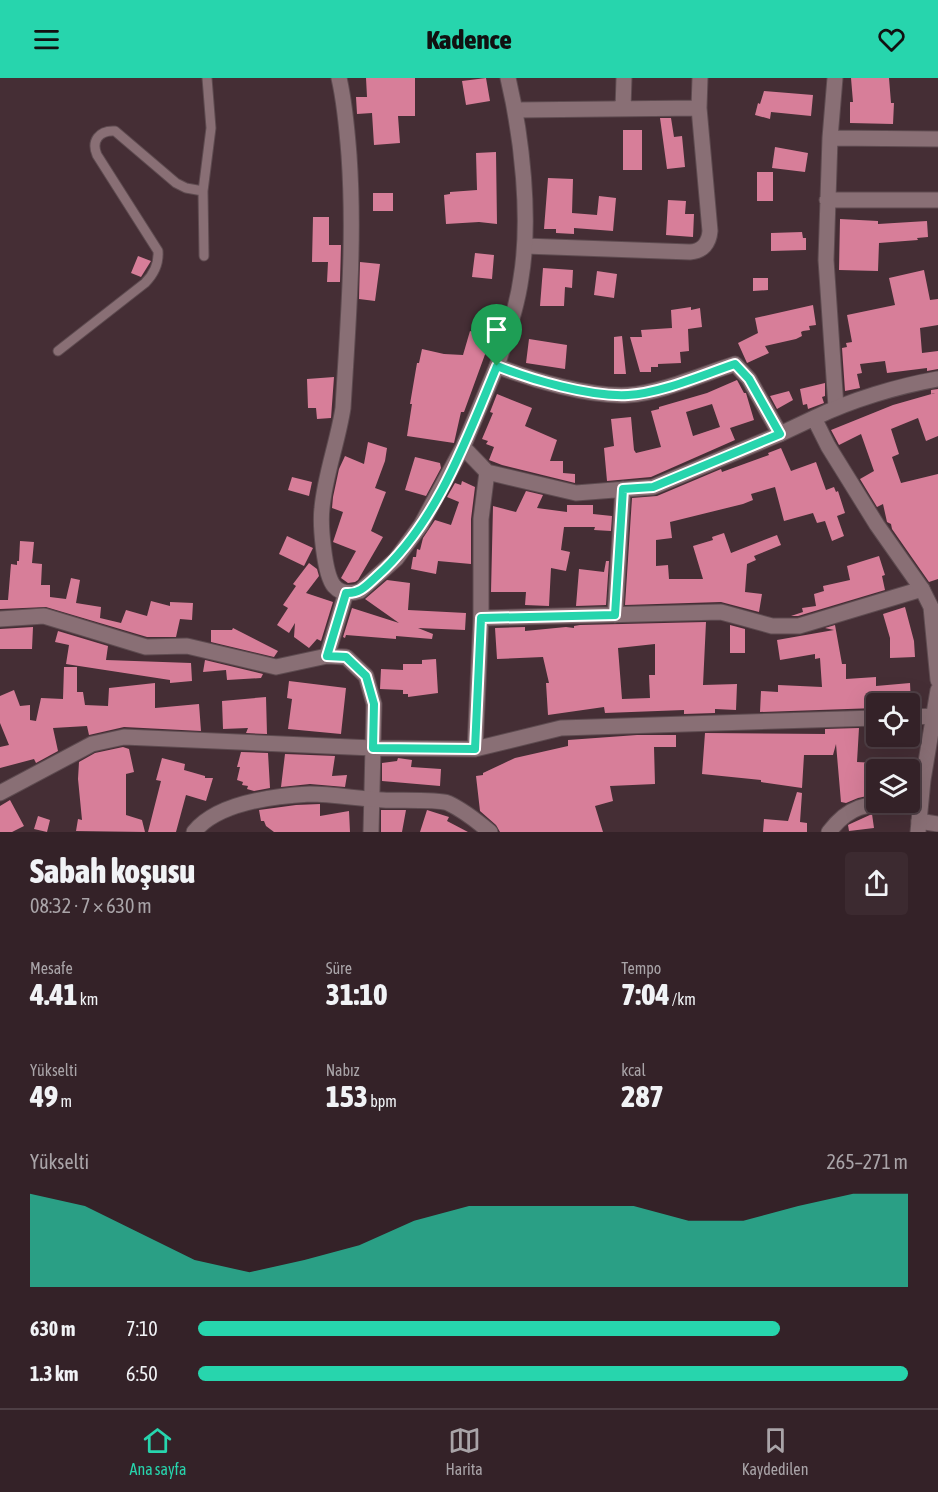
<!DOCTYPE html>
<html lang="tr">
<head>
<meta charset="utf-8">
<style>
  :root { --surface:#342228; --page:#3c2a30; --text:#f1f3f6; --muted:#a9a4a8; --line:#4e3f45; --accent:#27d5ad }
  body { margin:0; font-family:"Asap Condensed",sans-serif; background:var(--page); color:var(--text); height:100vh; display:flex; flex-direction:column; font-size:22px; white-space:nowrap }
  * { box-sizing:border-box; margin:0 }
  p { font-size:20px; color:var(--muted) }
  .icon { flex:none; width:33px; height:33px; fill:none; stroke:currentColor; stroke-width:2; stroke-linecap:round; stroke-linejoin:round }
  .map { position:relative; height:754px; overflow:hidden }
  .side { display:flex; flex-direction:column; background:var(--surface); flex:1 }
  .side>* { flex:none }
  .fabs { position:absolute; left:866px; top:615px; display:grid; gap:12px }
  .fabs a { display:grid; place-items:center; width:54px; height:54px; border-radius:6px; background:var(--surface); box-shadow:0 6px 24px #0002,0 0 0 2px var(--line); font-size:30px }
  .pin { position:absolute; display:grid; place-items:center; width:51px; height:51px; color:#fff; margin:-62px -26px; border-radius:50% 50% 50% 0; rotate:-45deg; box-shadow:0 0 6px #0007 }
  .pin .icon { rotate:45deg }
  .round { display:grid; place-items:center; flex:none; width:63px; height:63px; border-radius:6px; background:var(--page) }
  .headline { display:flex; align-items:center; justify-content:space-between; height:102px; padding:0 30px }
  h1 { font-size:33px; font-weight:800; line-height:45px }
  .figures { display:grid; grid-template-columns:repeat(3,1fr); gap:9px; height:102px; padding:6px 30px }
  .figures div { display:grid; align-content:center }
  .figures b { font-size:30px; font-weight:800 }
  .figures small { font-size:16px; font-weight:400 }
  .figures p { font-size:16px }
  .chart { height:168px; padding:12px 30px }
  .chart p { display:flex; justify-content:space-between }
  .chart svg { width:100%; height:108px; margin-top:6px; fill:var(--accent); opacity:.7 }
  ul { padding:0 30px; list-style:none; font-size:20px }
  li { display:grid; grid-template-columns:96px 72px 1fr; align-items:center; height:45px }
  li i { height:15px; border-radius:8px; background:var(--accent) }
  header { display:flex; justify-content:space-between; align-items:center; height:78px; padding:0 30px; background:var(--accent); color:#111; font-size:27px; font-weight:800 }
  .menu { display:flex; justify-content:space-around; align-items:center; height:84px; border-top:2px solid var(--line); background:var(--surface); font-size:16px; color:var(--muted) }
  .menu a { display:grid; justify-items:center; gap:3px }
  .menu .active { color:var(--accent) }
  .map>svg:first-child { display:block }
</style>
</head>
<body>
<header><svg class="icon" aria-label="menu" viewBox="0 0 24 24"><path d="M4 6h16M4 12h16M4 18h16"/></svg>Kadence<svg class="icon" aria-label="heart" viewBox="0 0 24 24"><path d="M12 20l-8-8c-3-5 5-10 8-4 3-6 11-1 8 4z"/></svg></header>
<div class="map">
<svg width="938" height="754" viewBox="0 0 938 754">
  <rect width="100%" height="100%" fill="#452e35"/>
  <!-- building -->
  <path fill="#d77e99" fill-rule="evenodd" d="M366,0H415V38H398L400,65L374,67L372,35L357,36L356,19H367Z
    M486,0L490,23L466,27L462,3Z
    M851,0H889L891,25H894L893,46L850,45V24H853Z
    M764,13L813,17L811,38L771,34L770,41L755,37L758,25L760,26Z
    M660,40H671L674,59L682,58L685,89L667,91Z
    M623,52H642V92H623Z
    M775,69L808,75L805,94L772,90Z
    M496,74L497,146L479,144L446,146L444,117L450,116V114L477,112L476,75Z
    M757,94H773V123H757Z
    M548,100L573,101L572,135L597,137L599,118L616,120L613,153L574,150V156L556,155V151H544Z
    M373,115H393V133H373Z
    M668,122L686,123L685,136H694L693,159L666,157Z
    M313,139H329V167H341L340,204H327L328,184H312Z
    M840,141L878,143V146L927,143L928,159L917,160L918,162L879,165L878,193L839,192Z
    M802,154L803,160H806V172L771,173V155Z
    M475,175L494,177L492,201L472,199Z
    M138,178L151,183L141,199L131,195Z
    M360,184L380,186L375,223L359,221Z
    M543,190L573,192L572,210L565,209L564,228H540Z
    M924,192L930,222L938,221V247L920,250L922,275L938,273V291L927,293V290L887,295L885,283L860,286L862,295L857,296L860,310L845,313L842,270L847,269L846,265L852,264L847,237L895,227L889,200Z
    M597,193L617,196L614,220L594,217Z
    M753,200H768V212L753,213Z
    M813,227L816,247L809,248L810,252L803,253L801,254L802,258L796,261L765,268L769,275L747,285L738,265L758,255L755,240Z
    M691,229V232L700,230L702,249L688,251L689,273L680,274L681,285L658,286V289H651V294H640L630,259H642L641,252L672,250L671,232Z
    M470,253L491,260L464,334H461L454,365L407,358L412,326H410L417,285H419L422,271L444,276L463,277Z
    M622,258L626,296H614V259Z
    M529,261L567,267L565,291L526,285Z
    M334,299L331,340L317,341L316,330H308L307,301Z
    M737,302L744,315H746L754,342L730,350L735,362L651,399L607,403L604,370L614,368L611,341L631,339L634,372L636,375L661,369L651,333L659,331V329L707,315ZM712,326L720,349L693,358L686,334Z
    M825,305V318L822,319L824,325L808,331L807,326L803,327L800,311Z
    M938,311V358L926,363L918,340L891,351L899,376L892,379L901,405L938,396V501L929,504L892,451L891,446L887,444L883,426L877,429L860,401L874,393L861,356L839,367L831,352L893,327L935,315L931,316V312Z
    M789,313L793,322L777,331L770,318Z
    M497,316L532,330L525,348L557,362L550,383H563V395L575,396V405L502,387L489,382L494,369L486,366L488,363L482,361L493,335L490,334Z
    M368,364L387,370L385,383L375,410L386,414L371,453L383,459L358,502L355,504L348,505L341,500L356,473L333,464L343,434L332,430L333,419L339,391L345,378L364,386Z
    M781,370L791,393L816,384L826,412L834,409L836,414L838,413L845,435L837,438L844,458L832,463L825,443L817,445L813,435L784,443L775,409L751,416L753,422L743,426L670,444L672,460L656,462V488L668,487L669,501H703L693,468L713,462L712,459L724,455L731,475L777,457L781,467L754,478L756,482L747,486L745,514L762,516L759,534L721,524L625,527L632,420L657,418L721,391L722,394L769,377L768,375Z
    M415,379L440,385L441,390L426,418L405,412Z
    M292,399L312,404L309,418L288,412Z
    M462,403L475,409L471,441V486L438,483L436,496L411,491L413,479H416L417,471L420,472L423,460L435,442L451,447L459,424L447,419L455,405L461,407Z
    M526,413L543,417L537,430L567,434V427H593V436L612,438L611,453L594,452L595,449H564L561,472L570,474L566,493L551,490L549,528L525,527L526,514H491L493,428L516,434Z
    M287,458L313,470L304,488L279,476Z
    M20,463L34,464L32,485L42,486L41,507H50V519L66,521L71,500L80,502L76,525L101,529L100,540L121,545L126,532L147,538L151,523L170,528V524L193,525L192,542L180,541L176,559H147L46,529L0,531V522H8L11,486L17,487V483H19Z
    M879,478L885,497L882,498L885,512L798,538H791L803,534L802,530L816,528L814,516L824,513L823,508L850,502L847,488Z
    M606,483H609L606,527L576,528L579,491L604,494Z
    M309,485L317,491L319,498L306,515L333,524L321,563L317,561L309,570L294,559L295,545L289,555L277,547L288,530L283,527L296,508L293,506Z
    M387,502L410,505L408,532L466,535L465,552L418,550L433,556L432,561L396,558V561L346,557L345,560L343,559L352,530L399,545L365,521Z
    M905,529L914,563L915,579L890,580V560L883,536Z
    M706,544L703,607L737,606L736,632L715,631V635L684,636V632L605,635L604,629L548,637L546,605H549L543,579L497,581L495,550L525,549V553L566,549L574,550V548L580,547ZM655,566V597H649L650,620L622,621L618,570Z
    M730,547L745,551V575H730Z
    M835,547L842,586H846V601L876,599V608L910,605L911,626H876V630L760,634L761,613L778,614V607L822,609L820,580L815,581V576L780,582L777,562L834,552L825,550Z
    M33,549L32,571H0V551Z
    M233,550L278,573L274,579L211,564V552H232Z
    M58,553L108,568L106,582L191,585L192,603L170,605V602L66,586L69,567L55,564Z
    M436,581L438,615L408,619V616H403V612L380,611L381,591L403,592V586H422V582Z
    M205,582L263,596L261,600L227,602L226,592L203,594Z
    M64,589H77V614H83L85,627L108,628L109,610L155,605V630L199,626L201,653L124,649L89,657L87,648L53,650L58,673L36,685L34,681L0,690V669L9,667L0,645V618L14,612L20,628L30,627V642L36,643L41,620L63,621Z
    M289,603L346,610L341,656L288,651L292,621L287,620Z
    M266,619L267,656L246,655L248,650L223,651L222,623Z
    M859,650L857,684L876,685V716L858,720L846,725L841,724L836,666L833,677H804L802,710L761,704V702L702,696L705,655L825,656V651Z
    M637,657H676V669H654L655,706L610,708L613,723L595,728L603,754H500L496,747L480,733L476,698L483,697V695L515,680L568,668V662Z
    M123,669L129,671L134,694L126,696V737L142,742L145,754L76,753L78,741L82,742L78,701L79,684L95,675Z
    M241,674L268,675L270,710L254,713L247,711L248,708L242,707L243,704L237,702L240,689H237Z
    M285,676L335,678L332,698L347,697L345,709L310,706L281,709Z
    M162,680L185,686L184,692L205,698V700H213L206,723L186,717L176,754H148L161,703L156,702Z
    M398,680L412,682L411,689L441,691L440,708L382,703V685L397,683Z
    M797,714L802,715L800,744L807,745V754H763L764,741L788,743Z
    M10,722L24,748L12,754H0V728Z
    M320,726V738L349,733L350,754H274L266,748L264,743H261L259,732L296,727Z
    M381,732H406L402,754H381Z
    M427,732L449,739L447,743L468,754H420Z
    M872,736L874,750L849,753L848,747L850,746Z
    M38,738L50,742L47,754L34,751Z"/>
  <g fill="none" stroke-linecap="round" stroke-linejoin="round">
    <defs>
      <path id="service" d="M204,178L203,113L211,50L207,0
        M58,273L145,205C154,196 159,186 158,173L97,77C91,63 99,52 115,53L176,105L186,110L203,113"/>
      <path id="minor" d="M339,0C345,26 347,51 349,77C355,162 348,245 343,330C338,363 325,397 322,430C320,446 324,496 334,508C341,516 351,516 360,513L396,481L421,447L463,369L497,288
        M835,0L830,60L826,182L836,329
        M623,31L624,0
        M516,32L699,30
        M830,60L938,61
        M827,122H938
        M525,168L690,174C703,173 709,165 710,153L699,30L700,0
        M463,369L487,394L481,441V540L475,671
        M487,394L576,415L653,409L780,356
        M615,537L623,411
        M481,540L721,534L772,548H799L922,511
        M0,541L44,538L146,569L187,568L276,589L327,578L346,579L366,598L374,626L371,754
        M327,578L346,515
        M909,639L938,638
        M0,715L92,666L124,659L373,670L475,671L561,650L876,640
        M919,743L938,746
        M829,754C850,726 868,726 900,724"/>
      <path id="tertiary" d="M508,0C522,59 531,140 521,200C517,230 506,259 497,288C532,302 590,319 628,317C661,315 703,296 735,286L749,301L780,356L814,340L828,368L877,447L922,511L931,529L938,602
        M814,340C851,322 898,308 938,301
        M194,754C217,725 274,718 310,716C334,716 359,721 383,722C398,723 436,721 448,725C463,732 477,743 490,754
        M918,754L923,702L938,612"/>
    </defs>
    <!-- service casing -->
    <use href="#service" stroke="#5e4b50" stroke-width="11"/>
    <!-- minor casing -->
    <use href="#minor" stroke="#5e4b50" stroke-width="17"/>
    <!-- tertiary casing -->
    <use href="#tertiary" stroke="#5e4b50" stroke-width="17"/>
    <!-- service -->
    <use href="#service" stroke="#896f75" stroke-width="9"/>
    <!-- minor -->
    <use href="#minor" stroke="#896f75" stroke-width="15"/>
    <!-- tertiary -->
    <use href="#tertiary" stroke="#896f75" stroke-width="15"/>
  </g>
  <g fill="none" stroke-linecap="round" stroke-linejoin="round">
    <defs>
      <path id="route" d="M735,286L749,301L780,356L653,409L623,411L615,537L481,540L475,671L373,670L374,626L366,598L346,579L327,578L346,515C360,516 367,507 377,498C437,445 467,360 497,288C532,302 590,319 628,317C662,315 702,297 735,286Z"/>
    </defs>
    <!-- route casing -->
    <use href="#route" stroke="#fff" stroke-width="12"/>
    <!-- route -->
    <use href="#route" stroke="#27d5ad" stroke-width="8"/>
  </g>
</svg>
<div class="fabs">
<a><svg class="icon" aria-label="locate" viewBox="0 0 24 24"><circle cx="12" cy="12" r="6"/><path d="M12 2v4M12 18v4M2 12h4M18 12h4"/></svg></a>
<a><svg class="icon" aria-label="layers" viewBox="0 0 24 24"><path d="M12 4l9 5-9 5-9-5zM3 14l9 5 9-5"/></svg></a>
</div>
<div class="pin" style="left:497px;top:288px;background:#1e9e55"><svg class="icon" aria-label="arrive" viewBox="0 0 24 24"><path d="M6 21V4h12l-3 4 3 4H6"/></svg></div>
</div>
<section class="side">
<div class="headline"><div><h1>Sabah koşusu</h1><p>08:32 · 7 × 630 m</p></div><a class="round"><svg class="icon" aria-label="share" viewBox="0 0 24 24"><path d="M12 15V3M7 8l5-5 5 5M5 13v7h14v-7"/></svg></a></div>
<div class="figures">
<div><p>Mesafe</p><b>4.41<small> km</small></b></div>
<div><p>Süre</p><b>31:10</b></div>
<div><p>Tempo</p><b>7:04<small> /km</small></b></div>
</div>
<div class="figures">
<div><p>Yükselti</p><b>49<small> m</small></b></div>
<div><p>Nabız</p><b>153<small> bpm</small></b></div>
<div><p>kcal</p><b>287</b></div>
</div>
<div class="chart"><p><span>Yükselti</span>265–271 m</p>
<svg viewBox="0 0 160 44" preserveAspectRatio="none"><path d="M0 44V6L10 11L20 22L30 33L40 38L50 33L60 27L70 17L80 11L90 11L100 11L110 11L120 17L130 17L140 11L150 6L160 6V44z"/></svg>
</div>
<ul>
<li><b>630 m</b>7:10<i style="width:82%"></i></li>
<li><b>1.3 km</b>6:50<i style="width:100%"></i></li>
</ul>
</section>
<nav class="menu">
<a class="active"><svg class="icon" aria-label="home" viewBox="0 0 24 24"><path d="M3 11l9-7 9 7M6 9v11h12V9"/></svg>Ana sayfa</a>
<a><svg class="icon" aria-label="map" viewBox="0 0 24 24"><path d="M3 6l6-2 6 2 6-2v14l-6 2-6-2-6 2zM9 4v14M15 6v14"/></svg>Harita</a>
<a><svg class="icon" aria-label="saved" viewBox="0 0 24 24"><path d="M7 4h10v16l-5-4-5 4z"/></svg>Kaydedilen</a>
</nav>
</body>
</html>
